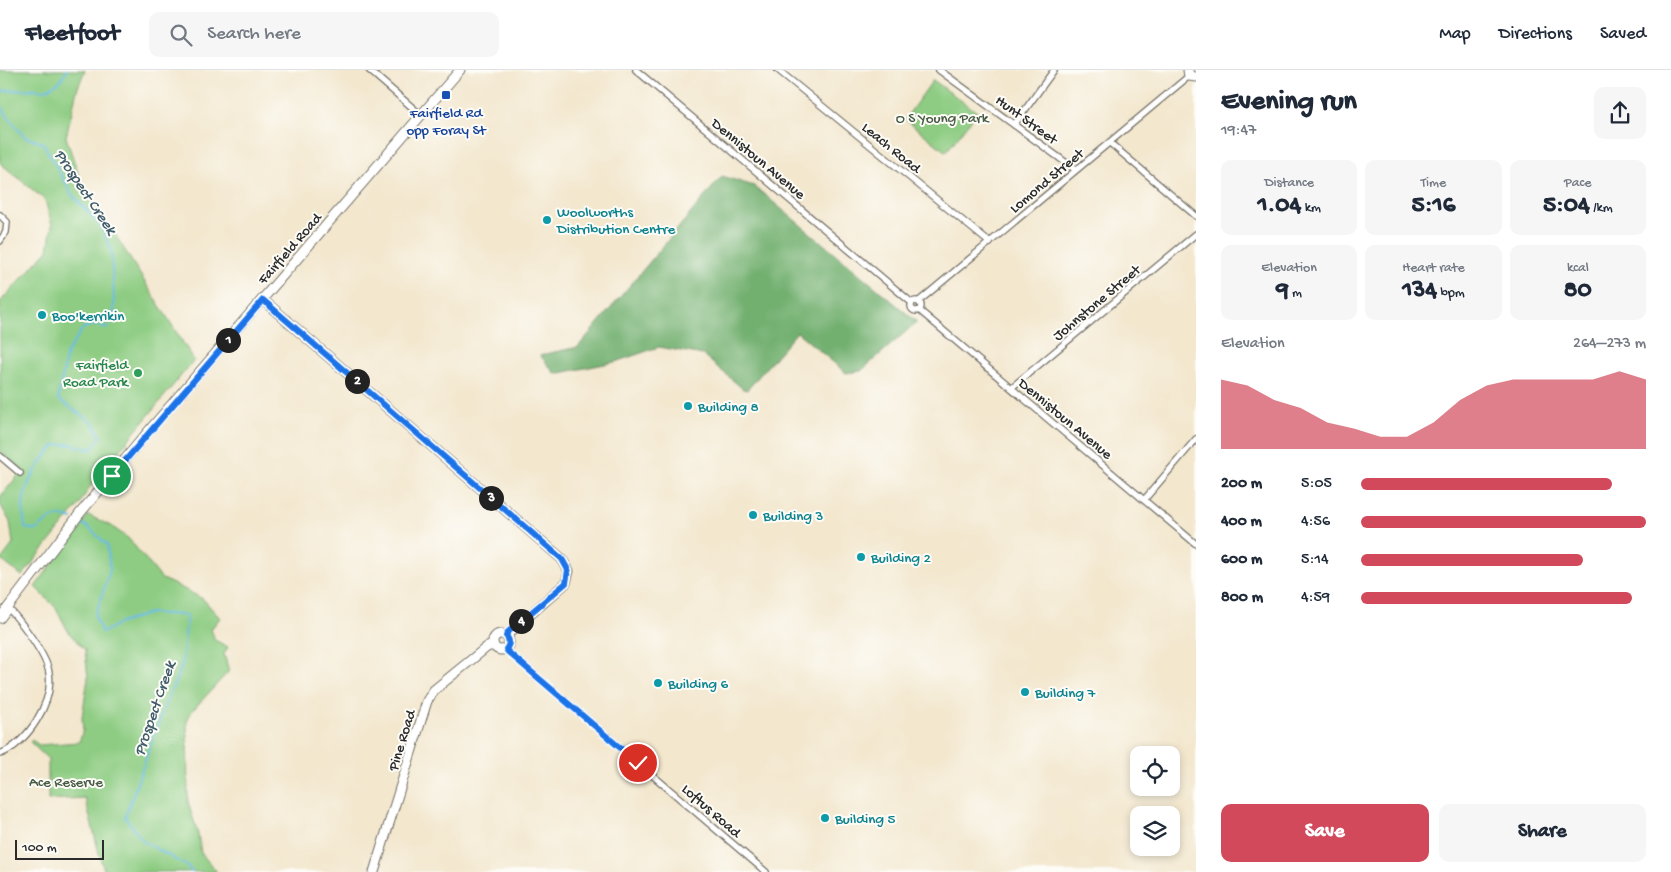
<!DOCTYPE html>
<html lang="en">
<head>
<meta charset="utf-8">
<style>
  :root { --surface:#fff; --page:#f6f6f7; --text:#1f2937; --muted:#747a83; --line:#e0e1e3; --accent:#d1495b }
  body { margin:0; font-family:"Gochi Hand",sans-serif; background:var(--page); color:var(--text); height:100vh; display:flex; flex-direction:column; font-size:19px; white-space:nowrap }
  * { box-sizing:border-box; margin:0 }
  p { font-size:16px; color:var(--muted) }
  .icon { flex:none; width:28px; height:28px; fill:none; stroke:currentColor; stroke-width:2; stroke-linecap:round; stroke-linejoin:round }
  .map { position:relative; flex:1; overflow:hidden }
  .side { display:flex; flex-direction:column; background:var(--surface); width:475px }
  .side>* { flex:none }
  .buttons { position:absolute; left:1130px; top:676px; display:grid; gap:10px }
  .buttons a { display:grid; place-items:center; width:50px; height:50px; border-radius:10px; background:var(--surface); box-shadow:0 2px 8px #0003; font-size:25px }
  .scale { position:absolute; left:15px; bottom:12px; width:89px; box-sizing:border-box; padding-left:5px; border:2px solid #2b2b2b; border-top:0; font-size:14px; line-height:18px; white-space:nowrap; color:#2b2b2b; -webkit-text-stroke:4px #fdfcf7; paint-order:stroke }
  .pin { position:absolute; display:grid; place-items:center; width:42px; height:42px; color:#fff; margin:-21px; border:2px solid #fff; border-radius:50%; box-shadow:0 1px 5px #0007 }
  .km { position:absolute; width:25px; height:25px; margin:-12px; border-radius:50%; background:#222; color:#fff; font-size:14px; line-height:25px; text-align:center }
  .round { display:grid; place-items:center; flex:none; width:52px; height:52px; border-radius:10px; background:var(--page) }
  .overview { display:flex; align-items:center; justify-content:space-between; height:85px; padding:0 25px }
  h1 { font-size:28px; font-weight:800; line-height:38px }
  .figures { display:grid; grid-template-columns:repeat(3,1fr); gap:8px; height:85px; padding:5px 25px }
  .figures div { display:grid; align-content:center; border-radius:10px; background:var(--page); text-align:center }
  .figures b { font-size:25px; font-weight:800 }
  .figures small { font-size:14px; font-weight:400 }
  .figures p { font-size:14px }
  .chart { height:140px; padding:10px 25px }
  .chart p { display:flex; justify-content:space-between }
  .chart svg { width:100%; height:90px; margin-top:5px; fill:var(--accent); opacity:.7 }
  .cta { display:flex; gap:10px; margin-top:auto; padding:10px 25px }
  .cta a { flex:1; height:58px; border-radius:10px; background:var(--accent); color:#fff; font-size:20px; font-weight:800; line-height:58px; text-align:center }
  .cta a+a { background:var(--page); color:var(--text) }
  ul { padding:0 25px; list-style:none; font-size:16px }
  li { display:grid; grid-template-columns:80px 60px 1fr; align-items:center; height:38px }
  li i { height:12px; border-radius:6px; background:var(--accent) }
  header { display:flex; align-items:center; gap:30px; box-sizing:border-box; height:70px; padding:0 25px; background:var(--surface); border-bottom:1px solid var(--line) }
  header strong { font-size:24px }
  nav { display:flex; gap:28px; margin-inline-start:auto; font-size:18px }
  .search { width:350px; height:45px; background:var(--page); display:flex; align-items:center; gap:12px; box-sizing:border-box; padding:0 18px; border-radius:10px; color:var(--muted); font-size:19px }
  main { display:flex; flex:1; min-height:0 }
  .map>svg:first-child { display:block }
</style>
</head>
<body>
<header>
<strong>Fleetfoot</strong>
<div class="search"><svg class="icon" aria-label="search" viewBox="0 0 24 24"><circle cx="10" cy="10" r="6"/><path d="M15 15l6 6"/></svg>Search here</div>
<nav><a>Map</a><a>Directions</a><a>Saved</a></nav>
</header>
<main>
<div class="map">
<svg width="1196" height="802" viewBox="0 0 1196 802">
  <rect width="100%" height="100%" fill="#fdfcf7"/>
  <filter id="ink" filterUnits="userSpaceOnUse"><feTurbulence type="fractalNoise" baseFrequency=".02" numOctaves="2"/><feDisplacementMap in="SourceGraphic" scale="10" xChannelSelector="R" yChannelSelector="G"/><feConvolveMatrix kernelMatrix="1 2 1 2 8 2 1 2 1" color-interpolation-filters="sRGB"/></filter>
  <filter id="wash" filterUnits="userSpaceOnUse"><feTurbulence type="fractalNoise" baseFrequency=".0096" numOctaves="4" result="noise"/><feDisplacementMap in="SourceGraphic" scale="20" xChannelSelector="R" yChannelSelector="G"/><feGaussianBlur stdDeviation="1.12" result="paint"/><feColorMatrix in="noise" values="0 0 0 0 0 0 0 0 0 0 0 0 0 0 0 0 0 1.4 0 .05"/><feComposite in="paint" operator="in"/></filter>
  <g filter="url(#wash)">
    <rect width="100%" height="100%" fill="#f3e7ce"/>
    <!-- green -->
    <path fill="#8dcc82" stroke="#5c7c56" d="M0,0H85L77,20L66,67L80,109L194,290L89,418L79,435L22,506L1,490L13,474L10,452L0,434V427L22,401L0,381V232L48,180L52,155L45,130L0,93Z
      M933,10L977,42L946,82L905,49Z
      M88,445L111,456L128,468L162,509L180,517L203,529L220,548L211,559L215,570L228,577L224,584L229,601L192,641L187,651L188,732L198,764L201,783L217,802H105L101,791L85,728L48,730V689L30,672L32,670L39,675L79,672L83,660L82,647L88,608L85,580L69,563L56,538L35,517Z"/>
    <!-- forest -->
    <path fill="#72b070" stroke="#4e6e4e" d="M722,106L754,116L917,252L861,301L846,303L797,262L747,320L743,319L703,285L659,277L615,292L555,304L540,285L578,277Z"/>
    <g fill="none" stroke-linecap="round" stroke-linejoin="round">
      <!-- stream -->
      <path stroke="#69bbe5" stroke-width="2" d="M0,25L2,21L33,19L46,20L59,12L67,0
        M0,34L8,47L25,67L43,73L72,125L100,155L111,179L114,228V246L107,258L93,255L83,258L67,283L58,329L93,353L101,367L91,380L70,374L55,375C41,391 25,411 23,434C23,441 24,450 25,458L37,460C49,448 56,442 72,449
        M77,451L88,457L107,475L110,500L95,546L102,563L118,554L150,543L187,545L182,595L165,635L125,747L143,771L187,796L192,802"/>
    </g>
  </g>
  <g filter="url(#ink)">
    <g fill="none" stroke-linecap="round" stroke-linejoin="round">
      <defs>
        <path id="street" d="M369,0L421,45
          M636,0L912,233
          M778,0L990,173
          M939,0L1076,100
          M1014,55L1054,0
          M1110,73L1196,146
          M0,145L7,152L6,162L0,171
          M911 236a5 5 0 1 1 10 0a5 5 0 1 1-10 0Z
          M918,232L1189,6
          M919,240L1196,474
          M1011,318L1196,164
          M0,386L20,403
          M1144,430L1196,369
          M506,579L508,582L766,802
          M0,684C27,674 54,632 49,603C47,586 20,550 8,538"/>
        <path id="secondary" d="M1188,0L1189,6L1196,7
          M263,230L562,489L569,501L566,513L506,566
          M0,548L81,442L153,356L460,0
          M493 572a8 8 0 1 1 16 0a8 8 0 1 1-16 0Z
          M374,802L427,631L434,620L487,577L494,575"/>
      </defs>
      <!-- street casing -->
      <use href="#street" stroke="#716d64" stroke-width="8"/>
      <!-- secondary casing -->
      <use href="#secondary" stroke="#716d64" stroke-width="11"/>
      <!-- street -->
      <use href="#street" stroke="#fff" stroke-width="5.5"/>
      <!-- secondary -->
      <use href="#secondary" stroke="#fff" stroke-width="9"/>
    </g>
  </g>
  <g fill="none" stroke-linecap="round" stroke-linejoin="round" filter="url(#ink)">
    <defs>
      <path id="route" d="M112,406L263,230L562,489L568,500L566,513L508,562L506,566C510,570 510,574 506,579L508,582L638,693"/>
    </defs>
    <!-- route casing -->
    <use href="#route" stroke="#fff" stroke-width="10"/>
    <!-- route -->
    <use href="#route" stroke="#1a73e8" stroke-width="6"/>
  </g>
  <!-- markers -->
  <rect fill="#1a4fb4" stroke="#fdfcf7" stroke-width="2" x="441" y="20" width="10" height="10" rx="2.5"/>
  <g fill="#0f9aa8" stroke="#fdfcf7" stroke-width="2">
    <circle cx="547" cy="150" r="5"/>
    <circle cx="42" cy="245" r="5"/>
    <circle cx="688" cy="336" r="5"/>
    <circle cx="753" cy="445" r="5"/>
    <circle cx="861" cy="487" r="5"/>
    <circle cx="658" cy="613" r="5"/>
    <circle cx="1025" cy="622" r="5"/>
    <circle cx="825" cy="748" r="5"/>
  </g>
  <circle fill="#2e9e5b" stroke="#fdfcf7" stroke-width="2" cx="138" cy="303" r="5"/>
  <g text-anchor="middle" stroke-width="4" stroke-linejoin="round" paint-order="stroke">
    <!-- transit labels -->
    <g font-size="15" fill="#164399" stroke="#fdfcf7">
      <text x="446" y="47">Fairfield Rd<tspan x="446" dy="17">opp Foray St</tspan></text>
    </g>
    <!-- park labels -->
    <g font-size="15" fill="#485b45" stroke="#fdfcf7">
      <text x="942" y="52">O S Young Park</text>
      <text x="66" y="716">Ace Reserve</text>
    </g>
    <!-- street labels -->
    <g font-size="15" fill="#2b2b2b" stroke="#fdfcf7">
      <text transform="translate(1027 49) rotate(36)" y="5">Hunt Street</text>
      <text transform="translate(892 77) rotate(39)" y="5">Leach Road</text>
      <text transform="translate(759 88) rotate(40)" y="5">Dennistoun Avenue</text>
      <text transform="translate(1046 110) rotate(-40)" y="5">Lomond Street</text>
      <text transform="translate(289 178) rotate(-49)" y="5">Fairfield Road</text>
      <text transform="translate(1096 232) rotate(-40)" y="5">Johnstone Street</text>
      <text transform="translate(1066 348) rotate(40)" y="5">Dennistoun Avenue</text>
      <text transform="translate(401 670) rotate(-73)" y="5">Pine Road</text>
      <text transform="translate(712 740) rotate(41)" y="5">Loftus Road</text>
    </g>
    <!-- culture labels -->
    <g font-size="15" fill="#0d838f" stroke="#fdfcf7" text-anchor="start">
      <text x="557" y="146">Woolworths<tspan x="557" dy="17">Distribution Centre</tspan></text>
      <text x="52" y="250">Boo'kerrikin</text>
      <text x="698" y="341">Building 8</text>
      <text x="763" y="450">Building 3</text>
      <text x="871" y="492">Building 2</text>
      <text x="668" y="618">Building 6</text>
      <text x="1035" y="627">Building 7</text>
      <text x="835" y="753">Building 5</text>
    </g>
    <!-- leisure labels -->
    <g font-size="15" fill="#27864d" stroke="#fdfcf7" text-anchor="end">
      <text x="128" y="299">Fairfield<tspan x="128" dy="17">Road Park</tspan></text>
    </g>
    <!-- water labels -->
    <g font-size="16" font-style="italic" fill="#415d6c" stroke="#fdfcf7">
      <text transform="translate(87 121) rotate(56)" y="6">Prospect Creek</text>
      <text transform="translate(153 638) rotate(-71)" y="6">Prospect Creek</text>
    </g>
  </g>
</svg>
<div class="buttons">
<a><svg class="icon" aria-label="locate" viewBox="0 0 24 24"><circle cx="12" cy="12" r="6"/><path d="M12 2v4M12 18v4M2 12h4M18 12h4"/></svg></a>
<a><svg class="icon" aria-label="layers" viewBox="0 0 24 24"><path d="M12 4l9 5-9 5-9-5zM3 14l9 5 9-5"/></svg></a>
</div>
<div class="scale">100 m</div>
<div class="pin" style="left:112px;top:406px;background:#1e9e55"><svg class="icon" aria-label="arrive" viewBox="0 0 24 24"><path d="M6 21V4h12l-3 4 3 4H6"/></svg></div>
<div class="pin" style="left:638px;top:693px;background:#d93025"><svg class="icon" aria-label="check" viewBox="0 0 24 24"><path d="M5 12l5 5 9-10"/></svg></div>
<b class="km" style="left:228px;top:270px">1</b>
<b class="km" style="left:357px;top:311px">2</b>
<b class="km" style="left:491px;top:428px">3</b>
<b class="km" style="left:521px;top:551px">4</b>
</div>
<section class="side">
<div class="overview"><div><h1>Evening run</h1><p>19:47</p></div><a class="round"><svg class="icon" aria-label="share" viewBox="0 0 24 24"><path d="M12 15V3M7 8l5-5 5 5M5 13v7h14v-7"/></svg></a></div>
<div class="figures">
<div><p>Distance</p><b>1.04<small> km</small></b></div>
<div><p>Time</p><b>5:16</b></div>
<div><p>Pace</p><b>5:04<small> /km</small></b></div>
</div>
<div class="figures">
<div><p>Elevation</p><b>9<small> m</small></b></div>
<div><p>Heart rate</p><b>134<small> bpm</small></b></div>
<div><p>kcal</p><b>80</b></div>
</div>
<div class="chart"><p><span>Elevation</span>264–273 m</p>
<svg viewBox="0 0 160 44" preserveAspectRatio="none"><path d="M0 44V10L10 13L20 20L30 24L40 31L50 34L60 38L70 38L80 31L90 20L100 13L110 10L120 10L130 10L140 10L150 6L160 10V44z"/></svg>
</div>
<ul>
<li><b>200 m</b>5:05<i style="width:88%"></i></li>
<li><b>400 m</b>4:56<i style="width:100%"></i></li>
<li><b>600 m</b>5:14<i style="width:78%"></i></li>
<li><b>800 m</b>4:59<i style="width:95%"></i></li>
</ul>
<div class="cta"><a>Save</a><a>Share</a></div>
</section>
</main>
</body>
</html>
